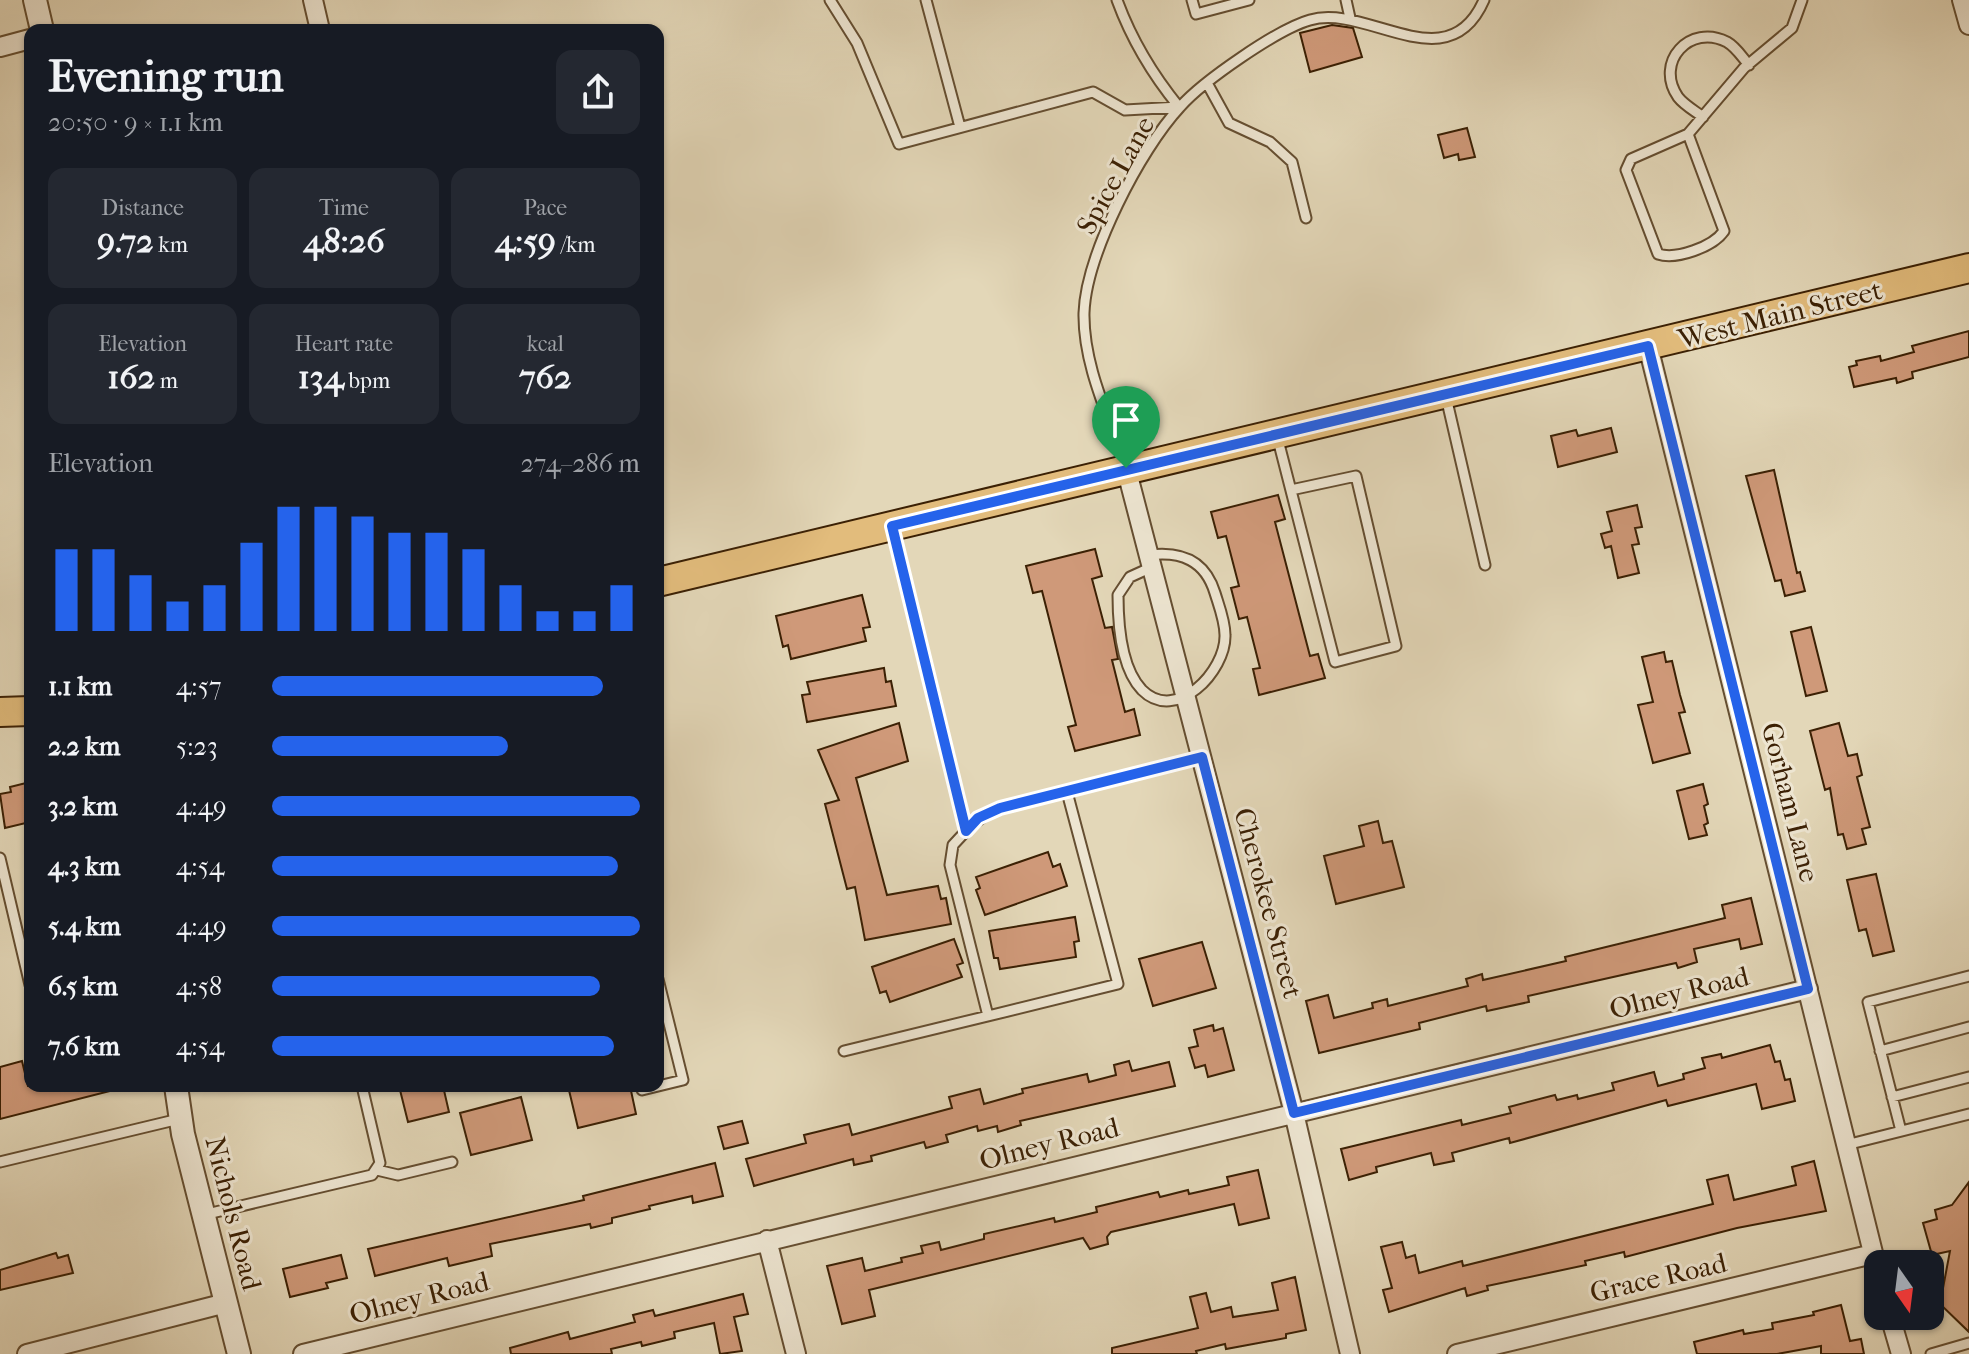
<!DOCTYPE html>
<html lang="en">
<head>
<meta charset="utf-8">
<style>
  :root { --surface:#171b24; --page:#242831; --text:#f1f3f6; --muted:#9ea1a6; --accent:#2563eb }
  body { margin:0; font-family:"IM FELL French Canon",serif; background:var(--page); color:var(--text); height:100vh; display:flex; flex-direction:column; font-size:30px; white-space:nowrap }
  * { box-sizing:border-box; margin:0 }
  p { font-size:26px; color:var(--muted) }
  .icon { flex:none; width:44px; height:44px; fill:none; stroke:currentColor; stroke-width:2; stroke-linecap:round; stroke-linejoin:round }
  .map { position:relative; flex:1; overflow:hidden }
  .side { position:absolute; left:24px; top:24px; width:640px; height:1068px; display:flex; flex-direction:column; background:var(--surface); border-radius:16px; box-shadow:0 2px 6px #0004 }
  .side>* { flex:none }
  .needle { width:52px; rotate:166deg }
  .controls { position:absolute; left:1864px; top:1250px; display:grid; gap:16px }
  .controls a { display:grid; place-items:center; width:80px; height:80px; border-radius:16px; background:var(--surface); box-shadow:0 2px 6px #0004; font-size:40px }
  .pin { position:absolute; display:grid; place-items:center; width:68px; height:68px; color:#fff; margin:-82px -34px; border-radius:50% 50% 50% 0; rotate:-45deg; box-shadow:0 0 8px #0007 }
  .pin .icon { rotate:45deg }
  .round { display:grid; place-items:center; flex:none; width:84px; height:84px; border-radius:16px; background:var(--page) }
  .head { display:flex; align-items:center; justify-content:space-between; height:136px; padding:0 24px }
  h1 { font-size:44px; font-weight:800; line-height:60px }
  .figures { display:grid; grid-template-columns:repeat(3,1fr); gap:12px; height:136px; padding:8px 24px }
  .figures div { display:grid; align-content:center; border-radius:16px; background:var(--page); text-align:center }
  .figures b { font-size:34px; font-weight:800 }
  .figures small { font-size:22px; font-weight:400 }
  .figures p { font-size:22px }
  .chart { height:224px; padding:16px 24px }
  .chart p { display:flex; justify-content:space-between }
  .chart svg { width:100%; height:144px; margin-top:8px; stroke:var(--accent); stroke-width:6 }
  ul { padding:0 24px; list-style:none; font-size:26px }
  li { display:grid; grid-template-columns:128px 96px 1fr; align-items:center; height:60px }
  li i { height:20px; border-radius:10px; background:var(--accent) }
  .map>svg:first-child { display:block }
</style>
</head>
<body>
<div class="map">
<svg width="1969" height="1354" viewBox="0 0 1969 1354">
  <rect width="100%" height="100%" fill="#e3d7b8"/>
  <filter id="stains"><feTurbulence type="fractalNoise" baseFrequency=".0025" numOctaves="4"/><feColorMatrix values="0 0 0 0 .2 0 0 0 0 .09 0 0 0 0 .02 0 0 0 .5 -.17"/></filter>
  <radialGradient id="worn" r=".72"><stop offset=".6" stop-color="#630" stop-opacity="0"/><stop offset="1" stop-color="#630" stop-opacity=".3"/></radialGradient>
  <!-- building -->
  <path fill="#cf9979" stroke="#3b2004" stroke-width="2" d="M1332,25L1353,28L1362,57L1310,72L1300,33Z
    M1467,128L1475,157L1459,160L1458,154L1444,158L1438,135Z
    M1969,331V357L1912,372L1913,378L1897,383L1896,378L1854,387L1849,367L1857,365L1856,361L1880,356L1881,361L1914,352L1912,346Z
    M1611,428L1617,452L1558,467L1551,436L1576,430L1578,436Z
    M1774,470L1797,573L1800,572L1805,591L1785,596L1781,580L1775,581L1746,476Z
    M1278,495L1285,519L1275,522L1310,656L1318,654L1325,678L1259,695L1253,669L1260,668L1247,617L1239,619L1231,588L1239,586L1226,536L1218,538L1211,512Z
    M1637,505L1642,527L1635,528L1639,544L1632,545L1639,573L1618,578L1611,546L1605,548L1601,534L1612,531L1607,512Z
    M1095,549L1102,576L1092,579L1105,628L1112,627L1118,659L1112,660L1125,712L1134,709L1140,735L1075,751L1068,727L1076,725L1042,591L1033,593L1026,566Z
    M862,595L870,627L863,628L866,641L791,659L788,645L783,647L776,616Z
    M1811,627L1827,691L1806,696L1791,632Z
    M1664,652L1666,662L1672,661L1680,695L1685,712L1679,713L1690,753L1653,763L1638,705L1653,702L1642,657Z
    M884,668L886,682L891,681L896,706L807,722L802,695L810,694L807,682Z
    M899,723L908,761L856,778L887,895L938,886L941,899L946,898L951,924L865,940L855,887L847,889L825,804L839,800L818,750Z
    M1839,723L1848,756L1857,754L1862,775L1857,777L1870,827L1862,829L1866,844L1847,849L1843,834L1838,835L1830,788L1825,790L1810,731Z
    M30,782V822L5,828L0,794L11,792L10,787Z
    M1703,784L1708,804L1704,806L1708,823L1704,825L1707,835L1689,839L1677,791Z
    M1378,821L1383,843L1392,841L1404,887L1336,904L1324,856L1364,846L1359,826Z
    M1048,852L1053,867L1060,864L1067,886L985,915L976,890L980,888L976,877Z
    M1876,874L1894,951L1873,956L1866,929L1859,931L1847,880Z
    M1751,898L1762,944L1741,949L1739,939L1694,949L1697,962L1678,968L1676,963L1528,996L1529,1002L1487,1011L1486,1006L1419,1023L1420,1029L1319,1053L1306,1001L1328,995L1334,1018L1373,1008L1372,1003L1387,999L1388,1006L1468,986L1466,979L1482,974L1483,980L1566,961L1565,957L1725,918L1722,905Z
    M1075,917L1079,941L1074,942L1076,957L1000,969L998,958H994L989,931Z
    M954,939L963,963L957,965L962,977L890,1002L886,991L880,993L872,967Z
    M1202,942L1216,988L1153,1006L1139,959Z
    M1213,1025L1214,1031L1223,1028L1234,1070L1208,1077L1205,1065L1195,1068L1189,1048L1198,1046L1194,1030Z
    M1770,1045L1775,1062L1780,1061L1785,1080L1790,1079L1795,1101L1762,1109L1756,1084L1668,1106L1666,1100L1510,1143L1509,1138L1452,1153L1454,1161L1434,1165L1431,1153L1376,1167L1377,1172L1349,1180L1341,1149L1461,1120L1462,1125L1511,1113L1509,1107L1555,1095L1557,1100L1577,1095L1578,1099L1614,1090L1612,1083L1654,1072L1658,1086L1684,1079L1683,1074L1705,1068L1702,1058L1721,1054L1722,1058Z
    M22,1061L28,1086H110V1091L0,1119V1067Z
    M1129,1061L1132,1071L1169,1062L1175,1086L1020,1121L1021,1125L998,1132L997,1126L978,1131L977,1126L946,1135L948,1142L926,1148L924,1142L871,1156L872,1161L854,1165L853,1159L754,1186L746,1159L806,1143L804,1135L849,1124L852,1135L952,1108L949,1097L980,1089L984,1104L1023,1093L1022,1089L1087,1074L1089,1082L1116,1075L1114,1065Z
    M399,1086H443L449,1112L408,1122Z
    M568,1086H630L636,1114L578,1128Z
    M521,1097L532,1140L471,1155L460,1113Z
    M742,1121L748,1143L724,1149L718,1127Z
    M1814,1161L1826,1211L1737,1228L1625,1257L1624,1252L1585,1261L1586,1265L1487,1286L1488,1290L1467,1296L1465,1288L1389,1312L1383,1290L1392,1288L1381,1247L1402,1242L1406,1258L1415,1255L1419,1273L1462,1261L1463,1266L1713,1204L1707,1180L1728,1175L1734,1200L1796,1185L1792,1167Z
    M715,1163L723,1196L693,1203L692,1196L649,1206L650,1209L612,1218V1223L591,1228L590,1224L490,1244L492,1256L449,1266L447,1258L375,1276L368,1249L584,1200L583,1196Z
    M1258,1170L1269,1218L1239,1225L1234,1204L1111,1232L1107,1237L1108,1244L1090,1249L1083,1238L869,1290L875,1316L842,1324L827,1266L862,1258L865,1271L902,1262L901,1258L923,1253L921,1246L939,1242L941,1250L984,1239V1234L1054,1218L1055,1222L1097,1212L1096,1207L1158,1192L1160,1197L1188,1190L1189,1194L1229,1185L1227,1177Z
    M1969,1182V1332L1940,1304L1950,1251L1932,1255L1923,1223L1937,1219L1935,1210L1952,1205Z
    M56,1253L58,1258L68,1255L73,1273L0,1290V1270Z
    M341,1255L347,1278L326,1283L328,1288L290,1297L283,1269Z
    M1295,1277L1306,1330L1286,1334V1338L1226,1349L1225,1344L1196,1351L1197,1354H1112V1348L1198,1328L1190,1297L1206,1293L1211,1312L1231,1307L1233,1317L1278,1310L1272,1283Z
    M743,1294L748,1314L734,1317L742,1351L720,1354L714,1323L674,1332L675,1338L642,1346L641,1342L611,1349L612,1354H511L510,1348L568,1332L570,1339L635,1322L633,1315L653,1310L655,1316Z
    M1841,1305L1850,1341L1861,1339L1864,1354H1821V1346L1777,1354H1697L1694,1342L1743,1330L1744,1334L1773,1329L1772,1323L1814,1315L1813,1312Z"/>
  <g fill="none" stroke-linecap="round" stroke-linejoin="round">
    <defs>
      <path id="service" d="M830,0L857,43L899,144L1093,92L1125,110L1179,107
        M926,0L960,127
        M1117,0C1132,41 1152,74 1179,107
        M1192,0L1196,14L1249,0
        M1346,0L1350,18
        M1207,83L1229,123L1270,142L1292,162L1306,218
        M1703,117C1695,111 1684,105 1678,97C1654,62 1690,23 1727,42C1736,47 1742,57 1749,65
        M1688,134L1724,231C1713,247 1676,260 1658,254L1626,170L1631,159L1688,134L1744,68L1792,28L1802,0
        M1446,397L1485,565
        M1277,436L1335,662L1396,646L1356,476L1291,490
        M1125,465C1109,417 1083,365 1084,313C1086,255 1140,150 1180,107C1203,81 1278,29 1310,20C1367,3 1448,83 1484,0
        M893,529L966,831L953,845L950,865L988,1016L1118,984L1067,792C1031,801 992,803 966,831
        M1149,555C1181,551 1205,560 1215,593C1219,606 1225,621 1225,635C1226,671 1176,724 1142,690C1121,668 1118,624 1118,595L1130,577L1152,567
        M1067,792L1202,757
        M0,858L30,985
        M844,1051L988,1016
        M1880,1051L1969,1027
        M642,1090L683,1080L658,979
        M1892,1097L1969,1077
        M1901,1131L1868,1002L1969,976
        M1846,1145L1969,1114
        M0,1162L179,1119
        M377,1170L398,1175L452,1162
        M203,1215L372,1175L380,1163L362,1086
        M1931,1354L1969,1343"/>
      <path id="minor" d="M313,0L320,30
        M1962,0L1969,25
        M0,47L30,39
        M1648,346L1878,1273
        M1126,468L1294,1113L1350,1354
        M767,1240L796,1354
        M1890,1316L1901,1354
        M27,1354L226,1303
        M303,1354L1808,989
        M1457,1354L1873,1254"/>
      <path id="tertiary" d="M35,0L42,30
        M176,1086L183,1134L239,1354"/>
      <path id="primary" d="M658,582L1969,268
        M0,712L30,711"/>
    </defs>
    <!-- service casing -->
    <use href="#service" stroke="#654e31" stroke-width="13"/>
    <!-- minor casing -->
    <use href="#minor" stroke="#654e31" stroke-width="22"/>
    <!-- tertiary casing -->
    <use href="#tertiary" stroke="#654e31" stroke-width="26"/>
    <!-- primary casing -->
    <use href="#primary" stroke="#3b2004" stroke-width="32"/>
    <!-- service -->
    <use href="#service" stroke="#ede5d1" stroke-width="9"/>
    <!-- minor -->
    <use href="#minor" stroke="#ede5d1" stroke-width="18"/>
    <!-- tertiary -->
    <use href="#tertiary" stroke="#ede5d1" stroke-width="22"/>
    <!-- primary -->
    <use href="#primary" stroke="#e2bc7c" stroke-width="28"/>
  </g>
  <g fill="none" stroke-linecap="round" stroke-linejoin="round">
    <defs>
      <path id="route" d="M1648,346L1808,989L1294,1113L1202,757L1000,808L978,818L966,831L892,526Z"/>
    </defs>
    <!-- route casing -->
    <use href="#route" stroke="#fff" stroke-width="16"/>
    <!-- route -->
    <use href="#route" stroke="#2563eb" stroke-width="10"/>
  </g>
  <g text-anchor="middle" stroke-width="6" stroke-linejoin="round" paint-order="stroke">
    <!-- street labels -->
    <g font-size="28" fill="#3b2004" stroke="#ede5d1">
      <text transform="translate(1115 175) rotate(-61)" y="10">Spice Lane</text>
      <text transform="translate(1780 314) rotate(-14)" y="10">West Main Street</text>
      <text transform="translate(1791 802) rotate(76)" y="10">Gorham Lane</text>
      <text transform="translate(1269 903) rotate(75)" y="10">Cherokee Street</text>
      <text transform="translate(1679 992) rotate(-14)" y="10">Olney Road</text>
      <text transform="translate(1049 1143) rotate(-14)" y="10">Olney Road</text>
      <text transform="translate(234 1213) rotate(76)" y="10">Nichols Road</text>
      <text transform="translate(1658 1277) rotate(-13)" y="10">Grace Road</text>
      <text transform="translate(419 1297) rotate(-14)" y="10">Olney Road</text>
    </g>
  </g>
  <rect width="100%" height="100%" filter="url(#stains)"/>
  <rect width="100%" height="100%" fill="url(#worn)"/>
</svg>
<div class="controls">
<a><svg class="needle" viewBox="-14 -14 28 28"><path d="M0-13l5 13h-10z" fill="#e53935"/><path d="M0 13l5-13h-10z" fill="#9ea1a6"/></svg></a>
</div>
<div class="pin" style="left:1126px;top:468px;background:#1e9e55"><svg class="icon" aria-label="arrive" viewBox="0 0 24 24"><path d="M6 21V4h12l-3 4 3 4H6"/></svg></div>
<section class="side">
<div class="head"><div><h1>Evening run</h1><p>20:50 · 9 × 1.1 km</p></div><a class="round"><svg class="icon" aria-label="share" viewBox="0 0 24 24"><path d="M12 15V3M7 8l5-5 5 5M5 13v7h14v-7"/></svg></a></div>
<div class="figures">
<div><p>Distance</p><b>9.72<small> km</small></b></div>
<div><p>Time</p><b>48:26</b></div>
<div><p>Pace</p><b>4:59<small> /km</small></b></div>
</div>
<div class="figures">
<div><p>Elevation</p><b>162<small> m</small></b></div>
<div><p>Heart rate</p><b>134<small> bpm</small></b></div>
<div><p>kcal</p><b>762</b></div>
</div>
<div class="chart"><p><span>Elevation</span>274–286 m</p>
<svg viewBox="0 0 160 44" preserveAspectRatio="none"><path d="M5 44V19M15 44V19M25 44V27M35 44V35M45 44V30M55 44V17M65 44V6M75 44V6M85 44V9M95 44V14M105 44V14M115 44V19M125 44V30M135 44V38M145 44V38M155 44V30"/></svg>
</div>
<ul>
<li><b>1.1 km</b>4:57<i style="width:90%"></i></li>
<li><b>2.2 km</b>5:23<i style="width:64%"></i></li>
<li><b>3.2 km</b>4:49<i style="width:100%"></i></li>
<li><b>4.3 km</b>4:54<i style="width:94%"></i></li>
<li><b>5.4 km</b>4:49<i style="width:100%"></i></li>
<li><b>6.5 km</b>4:58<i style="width:89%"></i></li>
<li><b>7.6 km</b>4:54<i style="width:93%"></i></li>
</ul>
</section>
</div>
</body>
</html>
